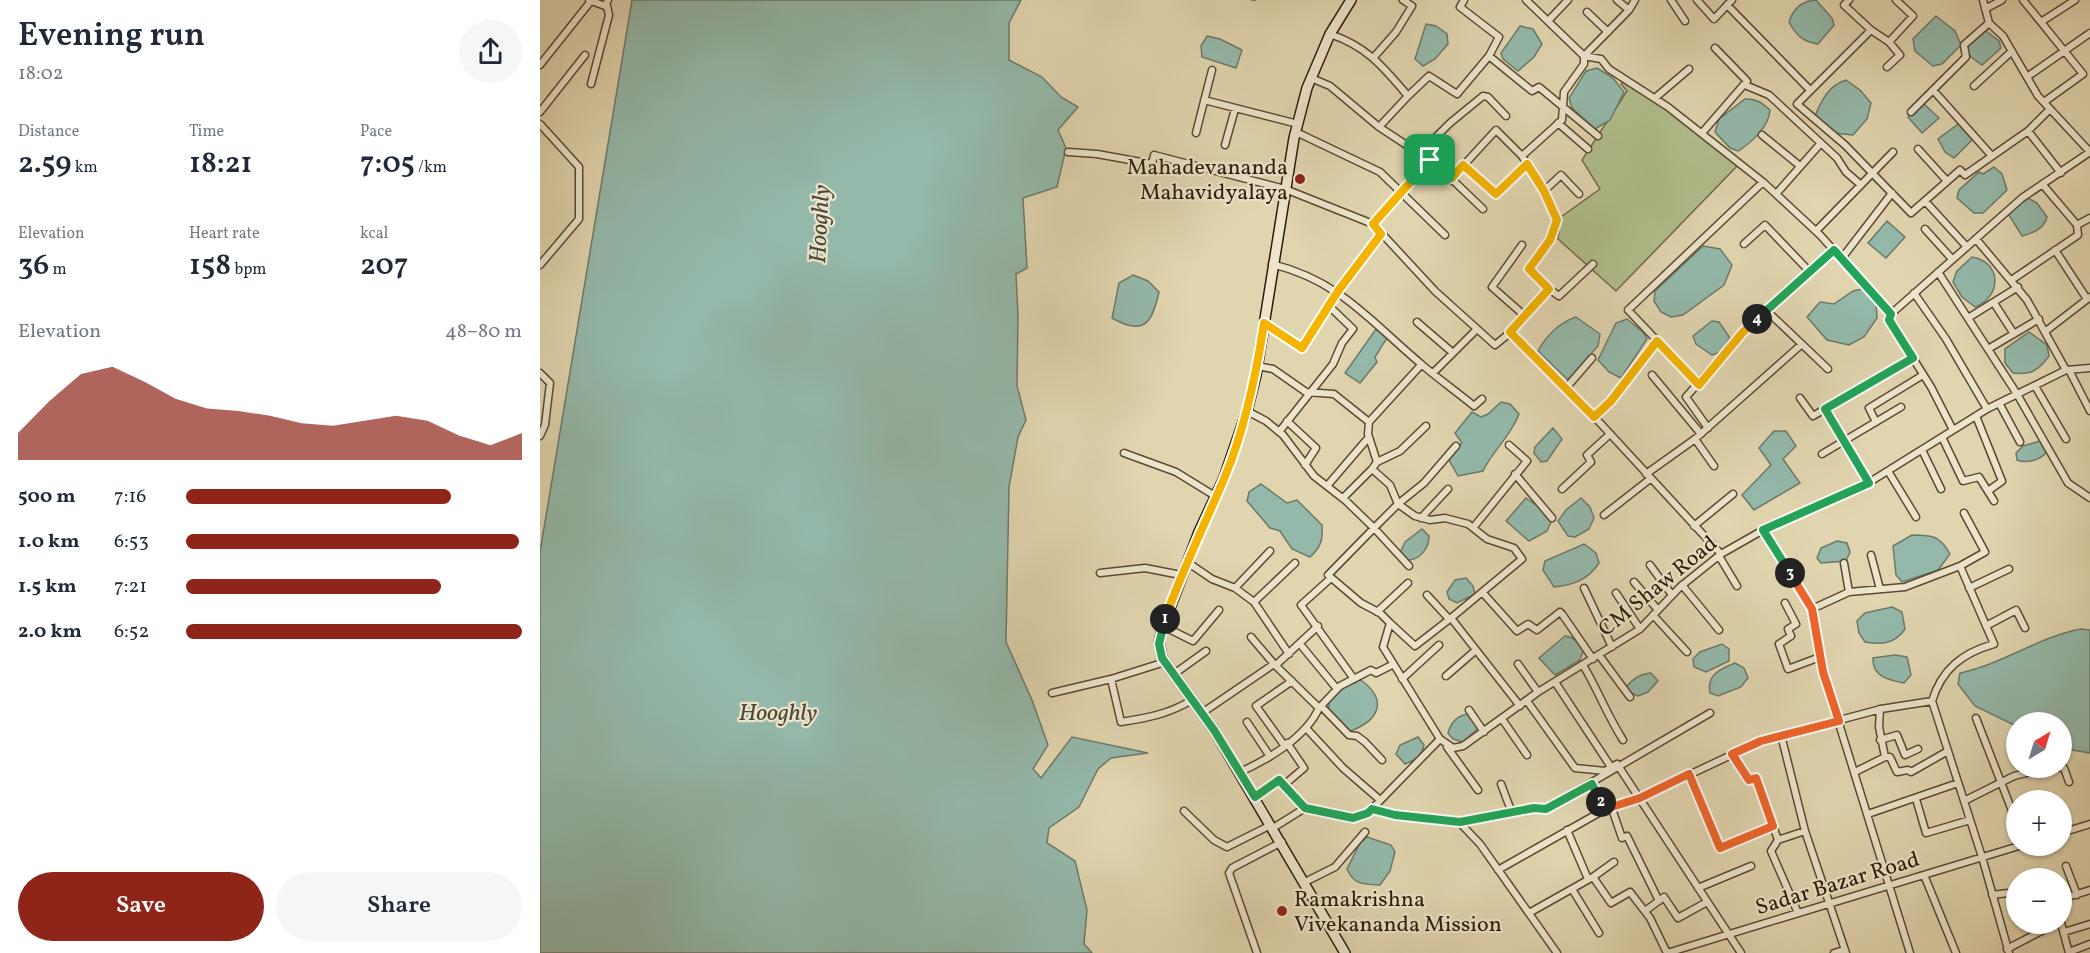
<!DOCTYPE html>
<html lang="en">
<head>
<meta charset="utf-8">
<style>
  :root { --surface:#fff; --page:#f6f6f7; --text:#1f2937; --muted:#747a83; --accent:#8f2418 }
  body { margin:0; font-family:Vollkorn,serif; background:var(--page); color:var(--text); height:100vh; display:flex; flex-direction:column; font-size:22px; white-space:nowrap }
  * { box-sizing:border-box; margin:0 }
  p { font-size:20px; color:var(--muted) }
  .icon { flex:none; width:33px; height:33px; fill:none; stroke:currentColor; stroke-width:2; stroke-linecap:round; stroke-linejoin:round }
  .map { position:relative; flex:1; overflow:hidden }
  .details { display:flex; flex-direction:column; background:var(--surface); width:540px }
  .details>* { flex:none }
  .needle { width:39px; rotate:38deg }
  .controls { position:absolute; left:1466px; top:712px; display:grid; gap:12px }
  .controls a { display:grid; place-items:center; width:66px; height:66px; border-radius:50%; background:var(--surface); box-shadow:0 2px 4px #0004; font-size:30px }
  .pin { position:absolute; display:grid; place-items:center; width:51px; height:51px; color:#fff; margin:-26px; border-radius:12px; box-shadow:0 3px 9px #0006 }
  .km { position:absolute; width:30px; height:30px; margin:-15px; border-radius:50%; background:#222; color:#fff; font-size:16px; line-height:30px; text-align:center }
  .round { display:grid; place-items:center; flex:none; width:63px; height:63px; border-radius:32px; background:var(--page) }
  .head { display:flex; align-items:center; justify-content:space-between; height:102px; padding:0 18px }
  h1 { font-size:33px; font-weight:600; line-height:45px }
  .stats { display:grid; grid-template-columns:repeat(3,1fr); gap:9px; height:102px; padding:6px 18px }
  .stats div { display:grid; align-content:center }
  .stats b { font-size:30px; font-weight:600 }
  .stats small { font-size:16px; font-weight:400 }
  .stats p { font-size:16px }
  .chart { height:168px; padding:12px 18px }
  .chart p { display:flex; justify-content:space-between }
  .chart svg { width:100%; height:108px; margin-top:6px; fill:var(--accent); opacity:.7 }
  .cta { display:flex; gap:12px; margin-top:auto; padding:12px 18px }
  .cta a { flex:1; height:69px; border-radius:36px; background:var(--accent); color:#fff; font-size:24px; font-weight:600; line-height:69px; text-align:center }
  .cta a+a { background:var(--page); color:var(--text) }
  ul { padding:0 18px; list-style:none; font-size:20px }
  li { display:grid; grid-template-columns:96px 72px 1fr; align-items:center; height:45px }
  li i { height:15px; border-radius:8px; background:var(--accent) }
  main { display:flex; flex:1; min-height:0 }
  .map>svg:first-child { display:block }
</style>
</head>
<body>
<main>
<section class="details">
<div class="head"><div><h1>Evening run</h1><p>18:02</p></div><a class="round"><svg class="icon" aria-label="share" viewBox="0 0 24 24"><path d="M12 15V3M7 8l5-5 5 5M5 13v7h14v-7"/></svg></a></div>
<div class="stats">
<div><p>Distance</p><b>2.59<small> km</small></b></div>
<div><p>Time</p><b>18:21</b></div>
<div><p>Pace</p><b>7:05<small> /km</small></b></div>
</div>
<div class="stats">
<div><p>Elevation</p><b>36<small> m</small></b></div>
<div><p>Heart rate</p><b>158<small> bpm</small></b></div>
<div><p>kcal</p><b>207</b></div>
</div>
<div class="chart"><p><span>Elevation</span>48–80 m</p>
<svg viewBox="0 0 160 44" preserveAspectRatio="none"><path d="M0 44V33L10 20L20 9L30 6L40 12L50 19L60 23L70 24L80 26L90 29L100 30L110 28L120 26L130 28L140 34L150 38L160 33V44z"/></svg>
</div>
<ul>
<li><b>500 m</b>7:16<i style="width:79%"></i></li>
<li><b>1.0 km</b>6:53<i style="width:99%"></i></li>
<li><b>1.5 km</b>7:21<i style="width:76%"></i></li>
<li><b>2.0 km</b>6:52<i style="width:100%"></i></li>
</ul>
<div class="cta"><a>Save</a><a>Share</a></div>
</section>
<div class="map">
<svg width="1550" height="953" viewBox="0 0 1550 953">
  <rect width="100%" height="100%" fill="#e1d5af"/>
  <filter id="stains"><feTurbulence type="fractalNoise" baseFrequency=".00333" numOctaves="4"/><feColorMatrix values="0 0 0 0 .2 0 0 0 0 .09 0 0 0 0 .02 0 0 0 .5 -.17"/></filter>
  <radialGradient id="worn" r=".72"><stop offset=".6" stop-color="#630" stop-opacity="0"/><stop offset="1" stop-color="#630" stop-opacity=".3"/></radialGradient>
  <!-- green -->
  <path fill="#b0be8c" stroke="#706c4a" stroke-width="1.5" d="M1083,81L1126,107L1198,165L1076,291L1018,239L1021,217L1060,189L1042,160L1087,91L1081,84Z"/>
  <!-- water -->
  <path fill="#94b9ab" stroke="#6c796a" stroke-width="1.5" d="M92,0H481L469,23V60L502,77L521,97L538,107L518,130L526,148L517,187L483,198L487,268L476,274L478,316L477,386L486,420L478,437L469,487L466,642L492,700L508,745L493,769L501,778L532,737L608,753L571,758L558,769L539,807L509,828L507,843L535,861L547,910L544,944L552,953H0V552Z
    M1276,0L1292,18L1294,25L1278,44C1263,42 1256,35 1249,22C1253,9 1261,1 1276,0Z
    M1396,16L1415,31L1421,45L1402,64L1393,66L1375,51L1373,39Z
    M886,24L896,26L907,34L908,44L895,59L883,66L875,59Z
    M980,26L993,29L1002,44L994,57L978,71L963,59L961,53Z
    M1446,31L1459,41L1461,48L1442,65L1431,57L1426,48Z
    M667,36L680,39L702,50L696,68L662,57L661,46Z
    M1057,68L1073,78L1084,92L1070,120L1055,129L1032,108L1029,98L1046,71Z
    M1306,80L1320,90L1331,103L1327,119L1313,135L1293,133L1275,116C1281,101 1289,85 1306,80Z
    M1205,99C1216,98 1222,103 1230,110C1229,127 1211,143 1198,151L1190,148L1175,132L1179,119Z
    M1383,103L1399,118L1382,133L1368,117Z
    M1421,122L1434,138L1414,158L1405,152L1398,139Z
    M1454,167L1462,174L1467,190L1443,213H1434L1417,198L1419,190L1439,172L1443,174Z
    M1488,198L1497,203L1507,217C1504,229 1493,233 1482,236L1469,215L1477,205Z
    M1347,221L1365,237L1346,258L1328,243Z
    M1163,246L1180,249L1192,265L1184,285L1143,315L1131,317L1121,312L1114,301L1115,291Z
    M1432,257C1462,262 1462,297 1435,307L1422,297L1413,282L1417,271Z
    M593,275L608,281L619,292C612,322 605,337 572,318L579,283Z
    M1322,289L1336,302L1337,318L1324,337L1309,345L1287,340L1267,317L1280,302L1294,304L1313,291Z
    M1036,317L1060,334L1058,346L1028,380L998,351C1006,336 1020,322 1036,317Z
    M1087,319L1103,332L1107,339L1081,378L1069,372L1058,360L1076,323Z
    M1172,321L1179,322L1190,338L1181,352L1172,355L1156,344L1153,336Z
    M836,329L847,338L835,357L837,362L820,383L805,373Z
    M1489,332L1507,345L1509,356C1498,371 1491,375 1473,373L1465,363V349Z
    M961,402L970,404L979,414C971,436 953,450 943,471L918,476L909,460L922,443L915,433L932,412L941,417L948,414Z
    M1013,428L1022,439L1007,461L1001,462L994,453L995,447Z
    M1234,431H1246L1256,446L1243,459L1260,483L1214,510L1202,495L1231,465L1219,448Z
    M1500,441L1506,446L1507,452C1500,460 1487,464 1477,460L1476,453L1483,446Z
    M721,484L747,503L757,500L782,525C783,540 781,547 770,557L752,549L740,531L730,528L707,501L709,492Z
    M986,498L1002,509L1011,522L1007,531L989,541L966,521Z
    M1041,498L1050,507L1054,518L1049,529L1035,537L1028,536L1018,521L1026,510Z
    M882,529L889,536C889,548 880,561 866,560L860,553L865,542Z
    M1372,535C1393,535 1400,536 1410,554L1398,570L1362,582L1356,575L1353,546Z
    M1297,541L1307,543L1310,552L1306,561L1281,563L1277,558L1281,548Z
    M1044,544L1056,553L1059,563C1048,580 1033,585 1014,587L1003,570L1005,561Z
    M926,578L933,586L935,594L917,603L909,599L907,592L915,580Z
    M1352,607L1362,612L1365,629C1355,644 1341,645 1325,642L1319,633L1317,621L1325,613Z
    M1541,629L1550,630V753L1521,748V723H1476V726L1435,706L1418,684L1420,673C1463,664 1498,637 1541,629Z
    M1025,636C1034,637 1040,643 1043,651L1040,660L1015,675L999,658Z
    M1182,644L1189,649V661L1166,672L1154,667L1153,659L1160,652Z
    M1355,655L1367,657L1371,675L1364,683C1349,680 1332,677 1333,658Z
    M1195,663L1204,668L1208,678L1201,687L1178,696L1170,693C1166,675 1180,669 1195,663Z
    M1111,673L1118,681L1108,692L1098,696L1091,693L1087,686C1094,678 1100,674 1111,673Z
    M818,678C848,698 842,720 808,732L789,712V701L803,687Z
    M929,714L940,727L923,742L913,739L908,733C911,722 918,715 929,714Z
    M878,737L884,745C882,756 876,760 865,764L856,754L860,745Z
    M827,837L851,845L855,852L850,871L840,885C823,884 814,885 807,869L820,843Z"/>
  <g fill="none" stroke-linecap="round" stroke-linejoin="round">
    <!-- stream -->
    <path stroke="#6c796a" stroke-width="2" d="M712,0H715"/>
    <defs>
      <path id="street" d="M49,0L65,6L68,0
        M986,0L1044,56L1061,59L1069,69L1128,107L1223,182L1280,235L1351,314L1349,320L1391,387L1413,430
        M1077,0L1089,10
        M1131,0L1145,21
        M1157,0L1174,19L1192,0
        M1309,0L1304,5L1331,30L1349,42
        M1443,0L1449,23L1463,36L1498,96L1550,152
        M1483,0L1543,74L1504,102
        M1187,5L1270,90
        M1445,9L1462,0
        M1047,12L1068,32
        M1008,21L1028,0
        M1501,22L1535,0
        M1331,30L1257,104L1305,145L1371,213L1420,170L1425,175L1488,131L1510,109
        M790,34C828,47 843,67 868,96L839,127
        M949,56L992,91L999,87L1058,136
        M1044,56L1089,10L1095,0
        M834,57L856,32L872,6L863,0
        M0,65L51,1
        M1347,67L1360,55L1349,42L1373,16L1356,0
        M1487,77L1550,33
        M771,78L790,86L839,127L897,165L943,209
        M51,84L69,15L67,6
        M1205,85L1229,95L1297,158L1306,172L1321,185
        M1434,86L1472,51
        M1393,90L1451,155
        M868,96L889,76L917,94L949,56L959,37L920,7L924,0
        M1115,98L1149,69
        M664,100L758,124
        M0,112L45,55
        M1371,112L1426,57L1424,45L1449,23
        M1018,123L1048,149
        M0,124L39,167V219L0,265
        M1488,131L1521,173
        M756,132L840,172L905,235
        M656,133L672,70
        M1162,133L1207,81L1175,48
        M1222,135L1260,166
        M685,145L695,109
        M1378,149L1407,181
        M528,152L557,154L612,164L614,155L745,189L833,224L895,291L955,345L971,332L1009,289L989,269L1010,240L1017,220L1004,191L982,156L1022,120L1024,92L1044,64V56
        M880,153L910,123L943,96L948,97L966,116
        M923,165L956,194L987,164
        M912,178L956,130L982,156
        M1503,185L1537,225
        M1004,191L1021,175L1039,194
        M1236,194L1281,143
        M1385,201L1427,247
        M833,224L890,160
        M1385,229L1412,259
        M1276,231L1353,152
        M1436,239L1487,300L1526,370
        M1204,244L1225,225L1270,272
        M982,245L952,287L985,316
        M1515,250L1547,299
        M1302,258L1352,193
        M732,264C800,281 829,320 880,363C897,378 916,391 934,406L942,399
        M1398,272L1477,394L1528,483L1550,498
        M1473,279L1538,235L1537,225L1550,218
        M1009,289L1019,296L1053,264
        M1374,293L1406,339L1447,409
        M1454,303L1474,334
        M1227,311L1288,369
        M1351,314L1482,198L1550,152
        M1428,318L1478,287
        M877,322L913,353
        M724,323L762,348L798,291L841,234
        M1506,331L1550,297
        M971,332L1049,411L1181,554
        M1448,349L1499,319
        M717,366L733,369L766,392L794,394L829,422L828,434L837,462L832,469L850,485L858,504L875,516L890,520L905,518L928,524L947,539L974,548L982,559L911,618L980,706
        M1529,370L1550,411
        M0,373L10,383L5,425L0,436
        M893,373L937,329
        M1112,375L1161,434
        M1159,385L1088,310L1223,182
        M1495,386L1526,439
        M1026,388L1052,358
        M1260,398L1273,416L1373,358
        M1459,403L1480,442
        M1285,409L1329,483
        M707,411L726,421L743,435L774,476L806,501L834,528L788,575L821,603L840,613L850,623L843,647L900,739
        M1436,416L1462,481L1448,491
        M1054,417L1071,401L1117,341
        M747,421L776,448L765,465
        M829,422L881,365
        M1336,422L1329,408L1383,375
        M1168,428L1146,397L1203,332L1294,250
        M739,432L793,364L802,343L813,329L789,306
        M1402,437L1423,481L1439,477L1454,501
        M1155,439L1174,466
        M1382,450L1401,489
        M584,453L636,472L675,496
        M1282,454L1361,407
        M837,462L860,451L886,426
        M1348,471L1376,517
        M975,474L1012,518
        M1106,474L1155,439L1262,344
        M787,486L829,437
        M1022,489L1051,462L1047,455L1070,434
        M803,498L832,469
        M1064,515L1110,479
        M881,518L908,489
        M1154,526L1193,494
        M933,528L987,461L969,445
        M1223,530L1272,609L1283,672L1370,953
        M1331,555L1340,589
        M1179,556L1197,586
        M647,562L672,579L695,588L714,602L749,654
        M1304,563L1309,592
        M1110,565L1132,595
        M869,566L834,528L858,504L884,483L916,446
        M1420,566L1445,552L1424,513
        M560,573L605,568L641,575
        M791,578L761,605L814,679
        M1094,582L1118,610
        M1142,585L1179,630
        M695,588L730,551
        M1044,588L1072,647
        M1429,588L1469,569
        M943,593L977,631L988,624L997,630L1020,612L1022,614L1053,659
        M1076,593L1100,629
        M887,595L909,619
        M714,602L755,563
        M1245,603L1256,624L1248,629L1251,636L1239,644L1248,669L1280,657
        M1272,609L1309,592L1365,587L1420,566L1454,644C1422,653 1402,669 1392,701L1442,857L1469,953
        M837,612L868,583
        M1113,615L1147,652
        M850,623L875,646L911,618
        M623,626L653,641L679,610
        M1446,626L1476,610L1485,628
        M711,637L734,664
        M760,644L797,689
        M1059,655L1090,697
        M978,664L998,692
        M736,665L778,626
        M1043,665C1058,690 1067,715 1083,740
        M634,674L666,651
        M906,676L936,650
        M571,679L581,722C607,718 629,714 652,700
        M862,679L899,645
        M1015,682L1071,767
        M512,693L571,679L625,662
        M987,701L1035,768L1065,771L1077,764L1201,953
        M781,706L809,735L817,736L825,742L842,760
        M1340,709L1339,727L1345,757H1350L1357,772L1368,770L1371,772L1408,751
        M929,710L944,732
        M662,713L734,664L779,708L800,686L831,670L836,673L852,665
        M1436,718L1476,821
        M962,719L987,755
        M707,722L729,755
        M766,728L803,768L840,800
        M1241,735L1265,831L1306,953
        M1340,740L1357,735L1365,755L1378,749
        M744,745L716,706L752,681
        M907,747L938,790
        M1192,754L1209,780L1216,778L1238,840L1265,831
        M1521,768H1524L1529,782
        M700,772C729,759 766,737 779,708
        M1315,772L1345,757
        M1149,774L1180,848L1233,826
        M961,784L972,813
        M1051,784L1065,809
        M744,785L764,768L747,743
        M715,797L739,780L765,808
        M1376,799L1386,833L1430,820
        M1424,801L1474,776L1507,768
        M1071,806L1082,838L1087,836L1119,901
        M832,809L855,815L920,823L995,808L1006,809L1170,713
        M644,811L674,840L687,847L731,825
        M1328,814L1418,783
        M920,823L940,844L1017,953
        M733,828L765,808L813,818L828,813L900,739L913,748L923,746L998,692L1100,629L1140,587L1181,554L1232,525L1325,485L1447,409L1526,370L1550,368
        M1027,830L1048,879
        M1521,833L1550,824
        M1238,840L1231,851L1258,913
        M1526,866L1537,895
        M958,870L1071,806L1100,798L1221,741L1341,709L1392,701
        M1384,875L1416,953
        M1053,877L1071,903L1090,892L1110,918L1127,953
        M765,882L795,867L825,832
        M1158,888L1211,866
        M1032,889L1059,933
        M1452,895L1476,892
        M1521,899L1550,890
        M1105,911L1124,897L1138,918L1167,902
        M989,913L1053,877L1074,862
        M1521,923L1529,953
        M1524,932L1550,924
        M1467,949L1515,924
        M1529,952L1550,944
        M717,953L689,873L692,868L742,842
        M1127,953L1479,846
        M1294,953L1304,950"/>
      <path id="secondary" d="M805,953L674,730L622,658L619,643L623,626L659,532L684,478L707,411L716,375L754,138L767,88L790,34L811,0"/>
    </defs>
    <!-- street casing -->
    <use href="#street" stroke="#5c4932" stroke-width="9"/>
    <!-- secondary casing -->
    <use href="#secondary" stroke="#2f1a08" stroke-width="12"/>
    <!-- street -->
    <use href="#street" stroke="#ece4cb" stroke-width="6"/>
    <!-- secondary -->
    <use href="#secondary" stroke="#ece4cb" stroke-width="9"/>
  </g>
  <g fill="none" stroke-linecap="round" stroke-linejoin="round">
    <defs>
      <path id="split-1" d="M625,619C642,571 664,526 684,479C705,429 716,377 724,323L762,348L798,291L841,234L833,224L890,160"/>
      <path id="split-2" d="M625,619L619,644L622,658L674,730L715,797L739,780L765,808L813,818L828,813L832,809L855,815L920,822L994,808L1006,809L1052,784L1061,802"/>
      <path id="split-3" d="M1061,802L1065,809L1100,798L1149,774L1180,848L1233,826L1216,778L1209,780L1192,754L1221,741L1299,721L1283,672L1272,609L1250,573"/>
      <path id="split-4" d="M1217,319L1294,250L1351,314L1349,320L1373,358L1285,409L1329,483L1223,530L1250,573"/>
      <path id="split-5" d="M890,160L912,178L923,165L956,194L987,164L1004,191L1017,220L1010,240L989,269L1009,289L970,332L1054,417L1071,401L1117,341L1159,385L1203,332L1217,319"/>
    </defs>
    <!-- split-1 casing -->
    <use href="#split-1" stroke="#fff" stroke-width="12"/>
    <!-- split-2 casing -->
    <use href="#split-2" stroke="#fff" stroke-width="12"/>
    <!-- split-3 casing -->
    <use href="#split-3" stroke="#fff" stroke-width="12"/>
    <!-- split-4 casing -->
    <use href="#split-4" stroke="#fff" stroke-width="12"/>
    <!-- split-5 casing -->
    <use href="#split-5" stroke="#fff" stroke-width="12"/>
    <!-- split-1 -->
    <use href="#split-1" stroke="#f5b400" stroke-width="8"/>
    <!-- split-2 -->
    <use href="#split-2" stroke="#22a559" stroke-width="8"/>
    <!-- split-3 -->
    <use href="#split-3" stroke="#f0652b" stroke-width="8"/>
    <!-- split-4 -->
    <use href="#split-4" stroke="#22a559" stroke-width="8"/>
    <!-- split-5 -->
    <use href="#split-5" stroke="#f5b400" stroke-width="8"/>
  </g>
  <!-- markers -->
  <g fill="#8f2418" stroke="#ece4cb" stroke-width="2">
    <circle cx="760" cy="179" r="6"/>
    <circle cx="742" cy="911" r="6"/>
  </g>
  <g text-anchor="middle" stroke-width="4.5" stroke-linejoin="round" paint-order="stroke">
    <!-- poi labels -->
    <g font-size="22" fill="#2f1a08" stroke="#ece4cb" text-anchor="end">
      <text x="748" y="174">Mahadevananda<tspan x="748" dy="25">Mahavidyalaya</tspan></text>
      <text x="754" y="906" text-anchor="start">Ramakrishna<tspan x="754" dy="25">Vivekananda Mission</tspan></text>
    </g>
    <!-- street labels -->
    <g font-size="22" fill="#2f1a08" stroke="#ece4cb">
      <text transform="translate(1117 585) rotate(-39)" y="8">CM Shaw Road</text>
      <text transform="translate(1297 882) rotate(-17)" y="8">Sadar Bazar Road</text>
    </g>
    <!-- water labels -->
    <g font-size="24" font-style="italic" fill="#4d4a39" stroke="#ece4cb">
      <text transform="translate(279 224) rotate(-87)" y="8">Hooghly</text>
      <text x="238" y="720">Hooghly</text>
    </g>
  </g>
  <rect width="100%" height="100%" filter="url(#stains)"/>
  <rect width="100%" height="100%" fill="url(#worn)"/>
</svg>
<div class="controls">
<a><svg class="needle" viewBox="-14 -14 28 28"><path d="M0-13l5 13h-10z" fill="#e53935"/><path d="M0 13l5-13h-10z" fill="#747a83"/></svg></a>
<a>+</a>
<a>−</a>
</div>
<div class="pin" style="left:890px;top:160px;background:#1e9e55"><svg class="icon" aria-label="arrive" viewBox="0 0 24 24"><path d="M6 21V4h12l-3 4 3 4H6"/></svg></div>
<b class="km" style="left:625px;top:619px">1</b>
<b class="km" style="left:1061px;top:802px">2</b>
<b class="km" style="left:1250px;top:573px">3</b>
<b class="km" style="left:1217px;top:319px">4</b>
</div>
</main>
</body>
</html>
